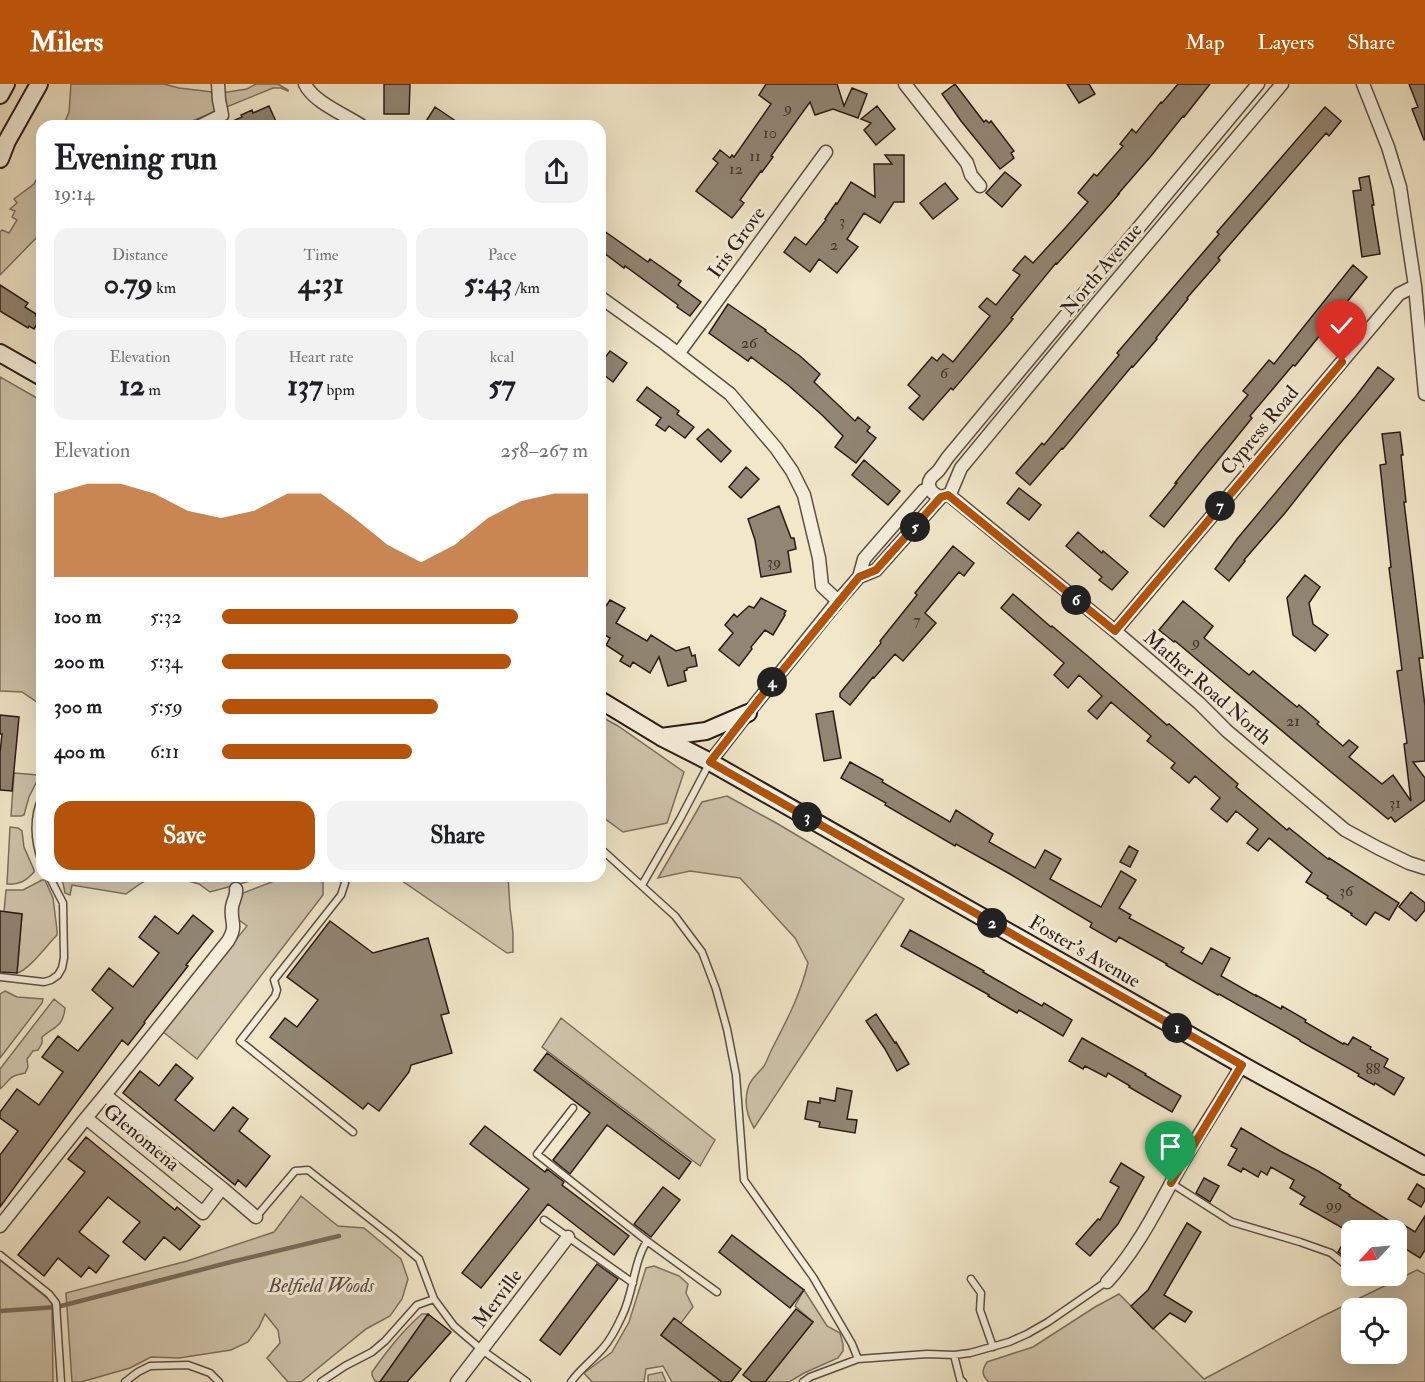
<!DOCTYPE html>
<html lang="en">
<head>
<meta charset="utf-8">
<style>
  :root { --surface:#fff; --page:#f2f2f2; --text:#202124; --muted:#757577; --accent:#b45309 }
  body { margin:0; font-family:"IM FELL Double Pica",serif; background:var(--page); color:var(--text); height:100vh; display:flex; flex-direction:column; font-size:22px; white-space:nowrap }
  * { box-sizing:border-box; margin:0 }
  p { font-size:20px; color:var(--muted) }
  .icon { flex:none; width:33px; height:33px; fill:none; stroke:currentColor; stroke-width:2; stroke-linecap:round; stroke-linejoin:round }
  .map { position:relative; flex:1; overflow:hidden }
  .details { position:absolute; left:36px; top:36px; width:570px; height:762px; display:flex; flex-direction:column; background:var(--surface); border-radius:18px; box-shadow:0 6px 24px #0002 }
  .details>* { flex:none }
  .needle { width:39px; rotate:244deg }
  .fabs { position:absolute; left:1341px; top:1136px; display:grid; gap:12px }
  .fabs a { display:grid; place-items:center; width:66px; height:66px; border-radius:12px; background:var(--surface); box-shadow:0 6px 24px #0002; font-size:30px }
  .pin { position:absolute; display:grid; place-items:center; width:51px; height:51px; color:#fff; margin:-62px -26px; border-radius:50% 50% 50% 0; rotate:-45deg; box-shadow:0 0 6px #0007 }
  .pin .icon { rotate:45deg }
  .km { position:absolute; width:30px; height:30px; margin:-15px; border-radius:50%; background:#222; color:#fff; font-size:16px; line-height:30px; text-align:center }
  .round { display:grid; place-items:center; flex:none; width:63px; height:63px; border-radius:18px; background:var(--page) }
  .head { display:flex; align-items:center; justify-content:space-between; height:102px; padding:0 18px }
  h1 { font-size:33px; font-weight:800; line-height:45px }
  .metrics { display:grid; grid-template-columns:repeat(3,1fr); gap:9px; height:102px; padding:6px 18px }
  .metrics div { display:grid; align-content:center; border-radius:15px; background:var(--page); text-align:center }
  .metrics b { font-size:30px; font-weight:800 }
  .metrics small { font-size:16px; font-weight:400 }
  .metrics p { font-size:16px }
  .chart { height:168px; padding:12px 18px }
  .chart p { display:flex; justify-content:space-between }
  .chart svg { width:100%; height:108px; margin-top:6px; fill:var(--accent); opacity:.7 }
  .button { display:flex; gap:12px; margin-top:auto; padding:12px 18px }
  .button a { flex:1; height:69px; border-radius:18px; background:var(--accent); color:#fff; font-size:24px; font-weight:800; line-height:69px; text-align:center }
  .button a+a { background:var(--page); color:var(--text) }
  ul { padding:0 18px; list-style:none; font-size:20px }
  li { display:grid; grid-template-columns:96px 72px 1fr; align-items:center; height:45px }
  li i { height:15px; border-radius:8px; background:var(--accent) }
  header { display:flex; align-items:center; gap:36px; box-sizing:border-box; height:84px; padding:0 30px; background:var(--accent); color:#fff }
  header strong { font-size:28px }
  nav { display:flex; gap:33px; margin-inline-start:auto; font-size:21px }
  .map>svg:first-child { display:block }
</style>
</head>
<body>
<header>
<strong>Milers</strong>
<nav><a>Map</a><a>Layers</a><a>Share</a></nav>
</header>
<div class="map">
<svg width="1425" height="1298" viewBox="0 0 1425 1298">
  <rect width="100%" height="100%" fill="#f1e7c9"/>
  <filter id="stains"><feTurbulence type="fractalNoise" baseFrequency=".00333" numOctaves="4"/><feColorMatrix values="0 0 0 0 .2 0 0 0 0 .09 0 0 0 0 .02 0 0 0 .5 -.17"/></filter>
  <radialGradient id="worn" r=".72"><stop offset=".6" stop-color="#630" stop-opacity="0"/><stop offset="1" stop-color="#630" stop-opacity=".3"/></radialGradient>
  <!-- green -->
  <path fill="#cfc4ab" stroke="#7c7060" stroke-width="1.5" fill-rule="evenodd" d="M71,0H164L179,4L221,9L247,5L256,0H278L288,6V7L281,4H273L180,42H63L69,28Z
    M42,84V148L0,191V148L2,146L9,149L17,136L12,133L15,127L10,125L17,119L14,115L34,100Z
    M0,293L42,317V628H41V621L22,608L0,607Z
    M600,632L618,642L684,688L667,739L623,748L600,731Z
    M14,689L38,691V695L29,713L24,731L21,732H11Z
    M727,712L778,740L904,815L754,1044C747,1032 744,1018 748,1004C750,995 759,989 764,982C768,975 770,968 774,961C789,932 800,911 808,879L795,854L740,794L690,787L658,794L702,718Z
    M10,743L18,744L22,747L24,763L34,786V788C26,797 19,801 7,800Z
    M59,792H165C147,793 140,800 126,810L72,801L70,811L65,809L63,799Z
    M171,792H269L210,808L199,800Z
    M287,792H323V811L197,975L162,947L247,842L235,833L243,809Z
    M395,792H508L510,824L513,849V868L507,869Z
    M42,796H45L53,814L57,846V851C47,861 29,886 17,889L22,830L4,828L6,806H23Z
    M5,907L17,913L43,915L42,919L0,974V910Z
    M54,915L65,924C63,943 55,942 42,953V959L38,966L33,967L27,975L28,983L25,989C6,993 12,995 0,1005V985Z
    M561,934L715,1056L700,1082L542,963Z
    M301,1112L338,1142L364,1144L401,1175L408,1195L402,1215L390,1232L366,1245L301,1298H288L267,1274L280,1259L278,1246L265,1230L259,1243L248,1258L231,1266L179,1274L151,1273L130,1284L81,1298H72L66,1209L187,1177L274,1148Z
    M0,1176L52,1218L53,1298H0Z
    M654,1182L679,1192L688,1200L686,1209L693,1223L681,1239L674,1234L661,1251L722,1298H672L663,1282L646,1285L644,1298H592L584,1289L612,1268L629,1238L646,1184Z
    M1417,1186L1425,1190V1298H989C981,1291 982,1286 987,1278L1033,1263L1095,1223L1119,1210L1204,1295L1321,1233ZM1352,1224H1396V1269H1352Z
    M804,1206L827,1242L840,1249L843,1260V1267L838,1274L804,1289L789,1298H765L813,1238L795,1222Z
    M422,1230H428L380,1298L375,1297L372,1291V1288C387,1267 402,1247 422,1230Z
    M662,1288L666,1298H648V1291Z"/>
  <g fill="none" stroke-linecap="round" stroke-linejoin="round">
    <!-- stream -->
    <path stroke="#796c5d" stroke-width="4.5" d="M0,1227L57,1223L231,1178L339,1152"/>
  </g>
  <!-- building -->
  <path fill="#918573" stroke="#2a1b16" stroke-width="1.5" d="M384,0H410L409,30H384Z
    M766,0H837L844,22L852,4L867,10L858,34L833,25L815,31L810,18L771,72L773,73L762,88L761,87L740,116L744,119L732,134L696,107L718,79L713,75L720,66L730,74L732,71L734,73L771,20L759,11Z
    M955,0L984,38L986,36L989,39L991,37L1014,67L1011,69L1014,74L1000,85L961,37L942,10Z
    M1067,0H1089L1095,10L1079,19Z
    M1178,0H1210L1184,33L1183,32L1151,72L1118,110H1119L1106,125L1057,180L1056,179L1011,234L1013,235L987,266L953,306L951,304L923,336L909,324L920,312L908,301L932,273L937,277L943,270L953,278L990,232L979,223L987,214L996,221L1020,191L1013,186L1025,172L1033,179L1066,143L1088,118L1078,109L1094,90L1097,92L1123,62L1120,60L1132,45L1136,49L1161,18L1162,19Z
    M1409,0H1425V55L1424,56L1412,25L1418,23Z
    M269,22L278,42H222L242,33L241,31L252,26L253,29Z
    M877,22L895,45L876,61L864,46L871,39L861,35Z
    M435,23L463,42H423Z
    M1325,23L1341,37L1329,52L1326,49L1218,174L1220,176L1187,214L1188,215L1156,254L1157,255L1133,283L1132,282L1063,365L1062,364L1030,401L1016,389L1042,359L1044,361L1119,271L1117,269L1219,150L1217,148Z
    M885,71H904V118H894L880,139L864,129L847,155L858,163L837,189L819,175L810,188L784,168L795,153L806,161L826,136L825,135L836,119L837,120L851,98L875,113L874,80H892Z
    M1005,88L1021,101L1002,123L986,109Z
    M1369,92L1374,121H1372L1380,170L1362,173L1353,107L1361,106L1359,94Z
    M945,99L958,115L933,135L920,119Z
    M600,144L648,178L650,175L681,197L678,201L701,218L690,232L677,223L678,221L625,182L624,184L600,166Z
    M1353,181L1367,193L1295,282L1293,281L1250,332L1252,334L1164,443L1150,432L1177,399H1175L1203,364L1248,311L1243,307L1269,276L1274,280Z
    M0,201L28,219L25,223L36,230V232L40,235L34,245L29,242L28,244L0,227Z
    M728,220L766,246L765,247L800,272L820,290L814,298L855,337L858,333L870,343L867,347L876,354L856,379L835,363L843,352L822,331L788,301L751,273L748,277L709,249Z
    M610,267L627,279L613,298L600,288V280Z
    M1378,283L1394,295L1337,363L1285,429L1244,476L1245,477L1229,497L1215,485L1237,455L1356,312Z
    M647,303L679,327L677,330L694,343L685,354L669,342L665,347L656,341L661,334L637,316Z
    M708,345L731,367L721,378L697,355Z
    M1400,348L1403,371H1401L1406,418H1404L1423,574H1419L1425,622V677L1413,678L1425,694V716L1395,738L1391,733L1388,735L1331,688L1175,557L1174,558L1159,546L1183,517L1213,542L1204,554L1249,591L1253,587L1297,623L1299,621L1319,638L1317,640L1343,662L1349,656L1358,663L1349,673L1382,700L1393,691L1411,717L1404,660L1407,659L1397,587L1402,586L1389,484L1391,483L1380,381L1386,380L1382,350Z
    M864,376L900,407L888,421L852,391Z
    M746,383L759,395L741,414L729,403Z
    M1019,404L1041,421L1029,436L1007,419Z
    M779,422L791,454H794L796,465L788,467L791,488L761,493L755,456L748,435Z
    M1078,448L1102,469L1103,467L1128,488L1112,506L1099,496L1102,493L1066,462Z
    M953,462L974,479L964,492L959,488L925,529L936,539L903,577L895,570L874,594L873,593L850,621L840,613V609L881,559L880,557L917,511L915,509Z
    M1305,491L1320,503L1309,519L1313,540L1328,551L1315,567L1293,551L1287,514Z
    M1013,510L1051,543L1052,542L1090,574L1167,641L1169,640L1184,653L1238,700L1236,703L1287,746L1289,744L1328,775L1329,774L1399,819L1389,836L1375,828L1366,841L1351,831L1352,830L1327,814L1328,812L1306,798L1312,789L1269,754L1258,767L1247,759L1258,745L1236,727L1227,738L1211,725L1220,714L1195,692L1189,699L1171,684L1175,679L1147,657L1151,652L1111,618L1097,635L1088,627L1102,612L1079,591L1068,604L1054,591L1064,579L1001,524Z
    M761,514L786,527L784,530L785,531L773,551L765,546L751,563L752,565L739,582L719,566L733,549L725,541L734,530L737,533L749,522L754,524Z
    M610,516L625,524L616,539L647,557L651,551L676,567L689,563L692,572L695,571L697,582L687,584V586L684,587L686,597L668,602L659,573L650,589L633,578L630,583L620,577L623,572L606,561L610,554L600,548V518L606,522Z
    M833,627L841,674L824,677L816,630Z
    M0,631L19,633L12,707L0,706V669L2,650H0Z
    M850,678L883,696L882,698L950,738L956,726L993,750L989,758L1035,784L1045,766L1061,775L1050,795L1101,823L1121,787L1136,796L1119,824L1131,831L1129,834L1184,864L1181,868L1202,880L1211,864L1230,874L1221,892L1256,912V911L1281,925L1282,922L1306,936L1305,938L1343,960L1344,959L1348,961L1353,953L1371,963L1370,965L1388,975L1384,983L1404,994L1394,1011L1375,999L1374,1001L1358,992L1359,990L1300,957V956L1219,910L1218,911L1166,881L1167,880L1119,853L1116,858L1090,843L1092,839L1010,790L956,760L955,762L885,721L886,719L841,694Z
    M1129,762L1138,767L1130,783L1120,778Z
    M1411,808L1425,819V826L1416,837L1399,823Z
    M0,827L22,830L17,889L0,888Z
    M193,831L213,847L186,881L188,882L144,938L145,939L128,961L122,956L0,1123V1071L18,1047L0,1034V1028L17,1005L39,1021L63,988L42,973L58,952L78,967L113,924L92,906L109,884L133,903L159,869L139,853L155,832L178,850Z
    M330,837L373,869L428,854L449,929L441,931L452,969L411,981L409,988L379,1027L368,1019L363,1025L270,953L285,934L297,943L318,916L287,893Z
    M910,846L984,887L983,888L1042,922L1044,919L1072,936L1063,952L1019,926L1017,929L988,912L989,911L901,862Z
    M876,930L895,959L896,958L909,980L897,987L885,965L866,937Z
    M1082,954L1146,990L1145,991L1181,1012L1172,1028L1129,1003L1130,1002L1108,989L1106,993L1085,982L1083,985L1069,977Z
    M547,969L691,1078L679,1095L607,1041L570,1090L553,1076L590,1029L534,986Z
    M176,980L193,994L175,1016L214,1047L233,1023L248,1035L239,1047L270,1072L246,1103L238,1096L235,1101L123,1009L140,987L159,1002Z
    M837,1004L852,1007L847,1035L857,1036L855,1049L819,1043L820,1038L805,1035L808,1017L820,1019V1014L835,1017Z
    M485,1042L545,1088L547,1085L564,1098L562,1101L629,1152L614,1171L548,1120L481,1204L462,1189L529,1105L470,1060Z
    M1241,1044L1280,1067L1318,1087L1341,1101L1339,1104L1350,1111L1349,1112L1399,1143L1401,1139L1415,1148L1425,1132V1166L1420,1174L1404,1164L1406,1160L1396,1154L1397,1146H1352V1177L1341,1170L1338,1168L1351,1146H1346L1300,1120L1305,1113L1290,1104L1294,1096L1271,1083L1267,1091L1261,1087L1258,1093L1243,1084L1241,1088L1228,1081L1237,1065L1231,1062Z
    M86,1053L175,1126L177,1123L200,1142L180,1166L164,1153L145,1176L123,1158L140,1138L108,1113L79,1148L109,1172L96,1189L89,1183L81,1193L58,1174L44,1192L18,1171L85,1088L68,1075Z
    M1121,1079L1144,1093L1118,1140L1090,1172L1076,1160L1098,1135L1100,1136L1119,1103L1110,1098Z
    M1204,1094L1219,1102L1210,1118L1196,1109Z
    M1417,1100L1425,1105V1116L1421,1123L1408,1115Z
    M663,1103L680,1116L651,1153L634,1140Z
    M1187,1139L1201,1148L1164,1211L1192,1228L1185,1238L1170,1229L1153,1245L1131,1222L1148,1206Z
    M732,1151L804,1206L790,1224L719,1168Z
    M597,1180L618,1195L560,1271L540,1256Z
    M796,1225L813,1238L765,1298H752L743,1291Z
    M428,1230L451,1248L407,1298H380Z
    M674,1234L741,1285L731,1298H722L661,1251Z"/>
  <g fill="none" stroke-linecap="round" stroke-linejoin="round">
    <defs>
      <path id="lane" d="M42,714C33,733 34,757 42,777
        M600,764L675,832L702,868L716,905L727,945L736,991L744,1096L813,1193L852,1260L858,1275
        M344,792L345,799L341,811L274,896L277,906L275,912L240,957L353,1048
        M642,801L680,735L710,678
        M0,893L44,898L51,896L58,891L62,884L64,874L63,819L49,792
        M1171,1099L1232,1138L1300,1158L1331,1169L1352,1186
        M256,1133L295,1087L308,1086L393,1153L419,1175L434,1215L454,1242L482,1266L527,1298
        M544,1136L633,1199
        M647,1157L717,1208
        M0,1171L49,1210L56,1219L61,1298
        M1358,1191L1363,1194
        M971,1195L981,1209L980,1226L993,1263
        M954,1271L960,1295L963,1298
        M125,1298L138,1288L150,1282L188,1281L210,1289L219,1298
        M321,1298L345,1282L372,1268L385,1257L417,1221L434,1215
        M571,1298C580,1285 593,1276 603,1264C611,1255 617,1243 622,1232C634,1208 633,1179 647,1157L537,1070L573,1024
        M803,1298L810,1293L858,1275L927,1270L954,1271L970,1269L1009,1258L1027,1250L1048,1238L1106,1198"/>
      <path id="street" d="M305,0C313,18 346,31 362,42
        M905,0L967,79L971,91L980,102
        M1363,0L1388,63L1400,103L1415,202L1425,310
        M200,42L222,31L219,16L218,0
        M600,213L664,259L730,310L776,364L792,387L804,411L819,474L822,502L838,517
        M678,270L826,68
        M949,411L1115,547L1199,619L1227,647L1345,746L1378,764L1409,779L1425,784
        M941,413C933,411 925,403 931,394C933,391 937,389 939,386C942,382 945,377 948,373L1258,0
        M859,493L876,486L941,413L950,410L961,384L1094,223L1282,0
        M1115,547L1399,210L1415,202
        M710,678L748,629L838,517L859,493L864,475L923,407L930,404
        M105,1011L228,857C238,840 230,839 232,823C233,816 237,812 236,805
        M222,1104L203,1129L86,1034L105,1011L222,1104L256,1133
        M0,1142L86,1034
        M1107,1198C1140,1162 1160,1118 1184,1076C1203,1044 1223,1013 1242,981
        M457,1298L568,1153"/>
      <path id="secondary" d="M0,11L6,0
        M0,75L7,57L39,0
        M0,269L42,293
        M600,616L661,653L710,678L1242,981L1425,1082
        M661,653L706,647L748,629"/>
    </defs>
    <!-- lane casing -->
    <use href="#lane" stroke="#5c4e43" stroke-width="9"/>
    <!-- street casing -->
    <use href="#street" stroke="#5c4e43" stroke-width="15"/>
    <!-- secondary casing -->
    <use href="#secondary" stroke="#2a1b16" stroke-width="20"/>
    <!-- lane -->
    <use href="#lane" stroke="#f6efdc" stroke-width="6"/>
    <!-- street -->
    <use href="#street" stroke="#f6efdc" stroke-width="12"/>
    <!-- secondary -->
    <use href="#secondary" stroke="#f6efdc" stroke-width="16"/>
  </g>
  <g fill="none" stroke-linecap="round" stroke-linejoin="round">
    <defs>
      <path id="route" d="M1171,1099L1242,981L710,678L764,609L859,493L876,486L941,413L948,411L1115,547L1342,278"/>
    </defs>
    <!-- route casing -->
    <use href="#route" stroke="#fff" stroke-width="12"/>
    <!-- route -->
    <use href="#route" stroke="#b45309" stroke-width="8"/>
  </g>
  <g text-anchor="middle" stroke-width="6" stroke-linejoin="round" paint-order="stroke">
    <!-- number labels -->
    <g font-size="16" fill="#44362d">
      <text x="788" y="29">9</text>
      <text x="770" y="54">10</text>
      <text x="755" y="77">11</text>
      <text x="736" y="90">12</text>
      <text x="842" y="142">3</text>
      <text x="834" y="166">2</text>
      <text x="749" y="264">26</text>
      <text x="944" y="294">6</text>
      <text x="774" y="483">39</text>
      <text x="917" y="541">7</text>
      <text x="1196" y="563">9</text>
      <text x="1293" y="642">21</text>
      <text x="1395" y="724">31</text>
      <text x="1346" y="812">36</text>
      <text x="1373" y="990">88</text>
      <text x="1334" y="1126">99</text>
    </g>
    <!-- street labels -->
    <g font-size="20" fill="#2a1b16" stroke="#f6efdc">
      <text transform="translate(736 158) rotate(-54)" y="7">Iris Grove</text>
      <text transform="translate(1101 185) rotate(-50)" y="7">North Avenue</text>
      <text transform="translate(1259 346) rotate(-50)" y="7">Cypress Road</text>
      <text transform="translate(1208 603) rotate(41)" y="7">Mather Road North</text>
      <text transform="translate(1085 867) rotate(30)" y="7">Foster's Avenue</text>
      <text transform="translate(142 1053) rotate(40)" y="7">Glenomena</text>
      <text transform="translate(497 1214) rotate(-53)" y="7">Merville</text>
    </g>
    <!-- park labels -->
    <g font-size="20" font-style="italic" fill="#5c4e43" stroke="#f6efdc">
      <text x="321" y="1208">Belfield Woods</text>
    </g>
  </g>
  <rect width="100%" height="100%" filter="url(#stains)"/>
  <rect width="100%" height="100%" fill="url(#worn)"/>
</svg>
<div class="fabs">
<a><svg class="needle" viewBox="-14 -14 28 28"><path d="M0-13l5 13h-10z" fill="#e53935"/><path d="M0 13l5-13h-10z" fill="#757577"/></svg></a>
<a><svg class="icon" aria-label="locate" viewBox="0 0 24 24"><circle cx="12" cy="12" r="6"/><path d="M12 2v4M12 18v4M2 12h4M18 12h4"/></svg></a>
</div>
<div class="pin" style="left:1171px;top:1099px;background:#1e9e55"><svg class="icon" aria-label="arrive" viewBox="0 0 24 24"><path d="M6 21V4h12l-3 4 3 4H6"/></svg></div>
<div class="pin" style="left:1342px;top:278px;background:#d93025"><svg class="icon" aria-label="check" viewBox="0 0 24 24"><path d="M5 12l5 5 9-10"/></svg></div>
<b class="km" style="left:1177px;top:944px">1</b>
<b class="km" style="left:992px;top:839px">2</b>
<b class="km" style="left:807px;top:733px">3</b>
<b class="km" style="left:772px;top:598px">4</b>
<b class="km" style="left:915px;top:443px">5</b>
<b class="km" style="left:1076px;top:516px">6</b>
<b class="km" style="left:1220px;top:422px">7</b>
<section class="details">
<div class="head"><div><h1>Evening run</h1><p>19:14</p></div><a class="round"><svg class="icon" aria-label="share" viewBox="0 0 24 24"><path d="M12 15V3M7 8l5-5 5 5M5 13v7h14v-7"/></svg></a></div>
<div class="metrics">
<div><p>Distance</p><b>0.79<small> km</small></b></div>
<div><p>Time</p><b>4:31</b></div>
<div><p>Pace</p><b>5:43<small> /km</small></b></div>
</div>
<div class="metrics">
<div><p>Elevation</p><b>12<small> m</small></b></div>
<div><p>Heart rate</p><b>137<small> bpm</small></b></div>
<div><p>kcal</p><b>57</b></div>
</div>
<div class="chart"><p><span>Elevation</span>258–267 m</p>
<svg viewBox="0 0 160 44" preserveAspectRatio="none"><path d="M0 44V10L10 6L20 6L30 10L40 17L50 20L60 17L70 10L80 10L90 20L100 31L110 38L120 31L130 20L140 13L150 10L160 10V44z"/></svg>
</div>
<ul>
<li><b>100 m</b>5:32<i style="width:81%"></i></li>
<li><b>200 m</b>5:34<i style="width:79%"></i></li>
<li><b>300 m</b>5:59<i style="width:59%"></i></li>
<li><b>400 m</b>6:11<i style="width:52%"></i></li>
</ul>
<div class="button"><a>Save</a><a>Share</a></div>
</section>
</div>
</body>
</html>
